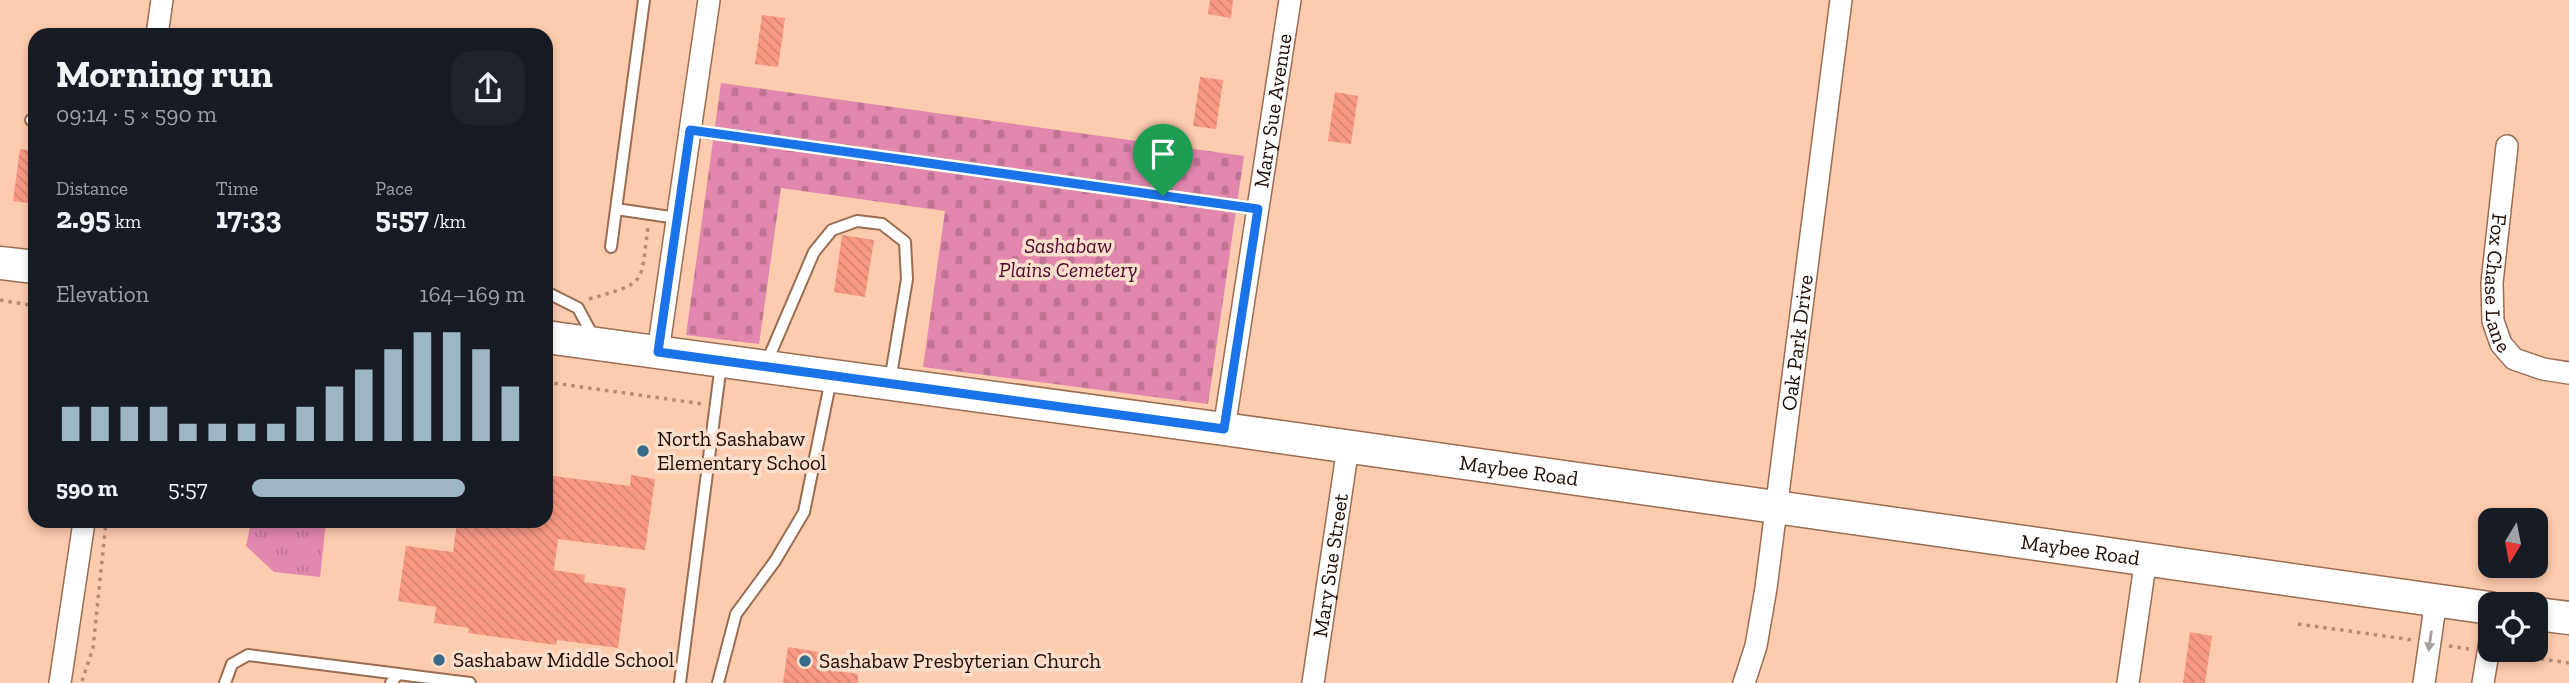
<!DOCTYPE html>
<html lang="en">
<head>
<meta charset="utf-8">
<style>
  :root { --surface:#171b24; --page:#20242c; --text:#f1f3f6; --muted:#9ea1a6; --accent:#9db6c4 }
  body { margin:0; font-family:"Zilla Slab",serif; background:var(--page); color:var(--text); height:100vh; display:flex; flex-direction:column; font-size:26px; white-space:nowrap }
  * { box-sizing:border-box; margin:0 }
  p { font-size:23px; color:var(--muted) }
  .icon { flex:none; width:38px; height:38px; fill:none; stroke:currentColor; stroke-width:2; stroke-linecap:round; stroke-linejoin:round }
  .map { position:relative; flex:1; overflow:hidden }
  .drawer { position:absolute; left:28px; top:28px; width:525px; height:500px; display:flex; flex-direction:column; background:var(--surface); border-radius:21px; box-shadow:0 4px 10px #0003 }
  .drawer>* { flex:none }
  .needle { width:46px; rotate:190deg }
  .buttons { position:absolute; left:2478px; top:508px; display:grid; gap:14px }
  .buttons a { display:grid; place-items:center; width:70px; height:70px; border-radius:14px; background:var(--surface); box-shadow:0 4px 10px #0003; font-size:35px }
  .pin { position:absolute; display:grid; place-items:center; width:60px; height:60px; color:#fff; margin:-72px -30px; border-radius:50% 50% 50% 0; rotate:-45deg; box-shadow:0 0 7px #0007 }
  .pin .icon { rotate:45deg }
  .round { display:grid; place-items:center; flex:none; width:74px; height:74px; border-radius:21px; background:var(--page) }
  .head { display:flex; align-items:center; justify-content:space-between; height:119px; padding:0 28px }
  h1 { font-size:38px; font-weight:700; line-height:52px }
  .metrics { display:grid; grid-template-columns:repeat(3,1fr); gap:10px; height:119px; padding:7px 28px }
  .metrics div { display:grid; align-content:center }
  .metrics b { font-size:30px; font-weight:700 }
  .metrics small { font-size:19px; font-weight:400 }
  .metrics p { font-size:19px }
  .chart { height:196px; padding:14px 28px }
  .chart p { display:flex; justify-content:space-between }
  .chart svg { width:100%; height:126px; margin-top:7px; stroke:var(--accent); stroke-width:6 }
  ul { padding:0 28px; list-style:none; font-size:23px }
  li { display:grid; grid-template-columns:112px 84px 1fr; align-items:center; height:52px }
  li i { height:18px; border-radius:9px; background:var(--accent) }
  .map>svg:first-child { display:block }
</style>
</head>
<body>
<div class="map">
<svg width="2569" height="683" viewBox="0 0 2569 683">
  <defs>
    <pattern id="grass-tufts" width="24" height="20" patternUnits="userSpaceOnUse" patternTransform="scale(1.75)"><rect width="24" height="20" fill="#e287ae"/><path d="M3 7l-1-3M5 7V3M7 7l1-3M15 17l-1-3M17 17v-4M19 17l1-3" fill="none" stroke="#c17394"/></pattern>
    <pattern id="cemetery-stones" width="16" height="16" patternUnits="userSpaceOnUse" patternTransform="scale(1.75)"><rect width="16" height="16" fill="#e287ae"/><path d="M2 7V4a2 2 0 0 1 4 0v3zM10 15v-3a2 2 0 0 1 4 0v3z" fill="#c17394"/></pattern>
    <pattern id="building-back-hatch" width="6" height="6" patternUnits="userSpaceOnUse" patternTransform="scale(1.75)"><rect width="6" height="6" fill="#f99984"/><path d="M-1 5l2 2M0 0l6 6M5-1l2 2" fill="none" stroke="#d58370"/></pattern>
  </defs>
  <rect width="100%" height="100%" fill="#fdcbad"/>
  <!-- grass -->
  <path fill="url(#grass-tufts)" d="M251,522H326L320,577L274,572L246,546Z"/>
  <!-- cemetery -->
  <path fill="url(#cemetery-stones)" d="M721,83L1244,156L1208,404L923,367L945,211L781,188L759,344L686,335Z"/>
  <!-- building -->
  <path fill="url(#building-back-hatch)" d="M1210,0H1233L1231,18L1208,14Z
    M762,15L785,18L778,67L755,64Z
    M1200,77L1223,80L1216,129L1193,126Z
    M1335,92L1358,96L1351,144L1328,141Z
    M20,149L35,151V204L13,201Z
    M842,235L874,240L865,297L834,292Z
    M546,475L630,486L631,475L655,479L645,550L558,539L554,570L585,575L584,582L626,588L618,648L557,640L556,645L468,633L469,628L434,623L436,607L398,601L406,546L453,552L457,522H546Z
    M2190,632L2212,636L2205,683H2183Z
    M788,647L825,653L823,669L858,674V683H783Z"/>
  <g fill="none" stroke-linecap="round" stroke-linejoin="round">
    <defs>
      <path id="service" d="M31,120H35
        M690,130L1258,209
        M616,209L677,218
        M611,247L644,0
        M546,292L578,308L594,338
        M766,364L814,252L832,230L857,221L882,224L905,242L907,279L890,381
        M225,683L232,664L248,655L399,674
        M391,683L398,674L470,683
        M680,683L721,364
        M718,683L736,614L775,561L804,512L831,379"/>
      <g id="minor">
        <path d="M157,35L162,0"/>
        <path id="s1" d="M2507,146L2492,283L2493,321L2501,344L2514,359L2543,369L2569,373"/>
        <path d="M658,352L709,0"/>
        <path id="s2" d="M1224,429L1290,0"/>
        <path d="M60,683L84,522"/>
        <path id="s3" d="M1313,683L1348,447"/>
        <path id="s4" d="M1744,683L1756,646L1766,588L1841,0"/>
        <path d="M2128,683L2146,558"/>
        <path d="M2424,683L2436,600"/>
        <path d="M2483,683L2490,641"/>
      </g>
      <g id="secondary">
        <path d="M0,263L35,267"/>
        <path id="s5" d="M546,337L1224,429L2490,608"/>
        <path d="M2536,614L2569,618"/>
      </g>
    </defs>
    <!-- service casing -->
    <use href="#service" stroke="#996d51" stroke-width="14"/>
    <!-- minor casing -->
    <use href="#minor" stroke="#996d51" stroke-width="24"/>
    <!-- secondary casing -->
    <use href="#secondary" stroke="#996d51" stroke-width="35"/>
    <!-- path -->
    <path stroke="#b38c75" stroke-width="3.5" stroke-dasharray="3.5 5" stroke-linecap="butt" d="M589,299C648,282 640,286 648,227
      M0,300L35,306
      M546,382L703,404
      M2298,624L2413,640
      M2449,646L2469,649
      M2507,654L2569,663
      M82,681L93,648L106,522"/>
    <!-- service -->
    <use href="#service" stroke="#fff" stroke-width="10"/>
    <!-- minor -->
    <use href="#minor" stroke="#fff" stroke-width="21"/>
    <!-- secondary -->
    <use href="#secondary" stroke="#fff" stroke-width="32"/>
  </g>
  <!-- one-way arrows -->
  <defs><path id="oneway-solid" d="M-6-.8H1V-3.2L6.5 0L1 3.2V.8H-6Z" transform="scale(1.75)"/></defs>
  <use fill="#a59e9b" href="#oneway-solid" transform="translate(2430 641) rotate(98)"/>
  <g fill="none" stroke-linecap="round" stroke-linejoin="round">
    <defs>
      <path id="route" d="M690,130L1258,209L1224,429L658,352Z"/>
    </defs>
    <!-- route casing -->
    <use href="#route" stroke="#fff" stroke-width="14"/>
    <!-- route -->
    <use href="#route" stroke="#1a73e8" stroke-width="9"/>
  </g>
  <!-- markers -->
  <g fill="#366c87" stroke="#fcdecb" stroke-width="2.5">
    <circle cx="643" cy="451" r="7"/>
    <circle cx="439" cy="660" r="7"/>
    <circle cx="805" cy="661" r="7"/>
  </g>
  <g text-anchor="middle" stroke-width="7" stroke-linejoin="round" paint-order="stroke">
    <!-- street labels -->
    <g font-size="21" fill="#1e0d04" stroke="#fcdecb">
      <text dy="7" stroke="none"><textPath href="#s2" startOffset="322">Mary Sue Avenue</textPath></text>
      <text dy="7" stroke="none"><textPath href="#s1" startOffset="138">Fox Chase Lane</textPath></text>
      <text dy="7" stroke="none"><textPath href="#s4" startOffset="345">Oak Park Drive</textPath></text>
      <text dy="7" stroke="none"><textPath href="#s5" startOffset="982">Maybee Road</textPath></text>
      <text dy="7" stroke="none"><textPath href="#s5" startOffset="1549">Maybee Road</textPath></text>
      <text dy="7" stroke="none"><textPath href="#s3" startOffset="119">Mary Sue Street</textPath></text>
    </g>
    <!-- park labels -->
    <g font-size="21" font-style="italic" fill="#4d062d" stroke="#fcdecb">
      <text x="1068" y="253">Sashabaw<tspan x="1068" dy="24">Plains Cemetery</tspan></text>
    </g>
    <!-- poi labels -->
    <g font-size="21" fill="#1e0d04" stroke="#fcdecb" text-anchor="start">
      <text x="657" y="446">North Sashabaw<tspan x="657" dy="24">Elementary School</tspan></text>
      <text x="453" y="667">Sashabaw Middle School</text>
      <text x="819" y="668">Sashabaw Presbyterian Church</text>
    </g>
  </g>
</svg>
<div class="buttons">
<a><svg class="needle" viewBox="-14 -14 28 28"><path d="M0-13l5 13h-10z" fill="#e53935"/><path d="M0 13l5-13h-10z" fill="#9ea1a6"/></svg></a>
<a><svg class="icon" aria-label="locate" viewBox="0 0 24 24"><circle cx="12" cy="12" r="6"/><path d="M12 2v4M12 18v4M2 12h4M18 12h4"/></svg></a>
</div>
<div class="pin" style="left:1163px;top:196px;background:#1e9e55"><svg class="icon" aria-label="arrive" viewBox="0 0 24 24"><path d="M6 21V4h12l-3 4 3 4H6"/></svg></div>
<section class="drawer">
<div class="head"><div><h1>Morning run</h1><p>09:14 · 5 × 590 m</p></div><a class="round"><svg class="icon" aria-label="share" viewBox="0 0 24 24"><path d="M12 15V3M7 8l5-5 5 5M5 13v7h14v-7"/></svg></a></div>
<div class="metrics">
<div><p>Distance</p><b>2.95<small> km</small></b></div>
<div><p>Time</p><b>17:33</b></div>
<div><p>Pace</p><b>5:57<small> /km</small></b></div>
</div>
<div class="chart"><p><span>Elevation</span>164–169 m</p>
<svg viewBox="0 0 160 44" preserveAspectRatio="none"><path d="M5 44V32M15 44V32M25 44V32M35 44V32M45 44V38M55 44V38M65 44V38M75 44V38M85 44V32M95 44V25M105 44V19M115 44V12M125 44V6M135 44V6M145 44V12M155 44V25"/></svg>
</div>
<ul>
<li><b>590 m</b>5:57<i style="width:78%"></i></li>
</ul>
</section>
</div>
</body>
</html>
